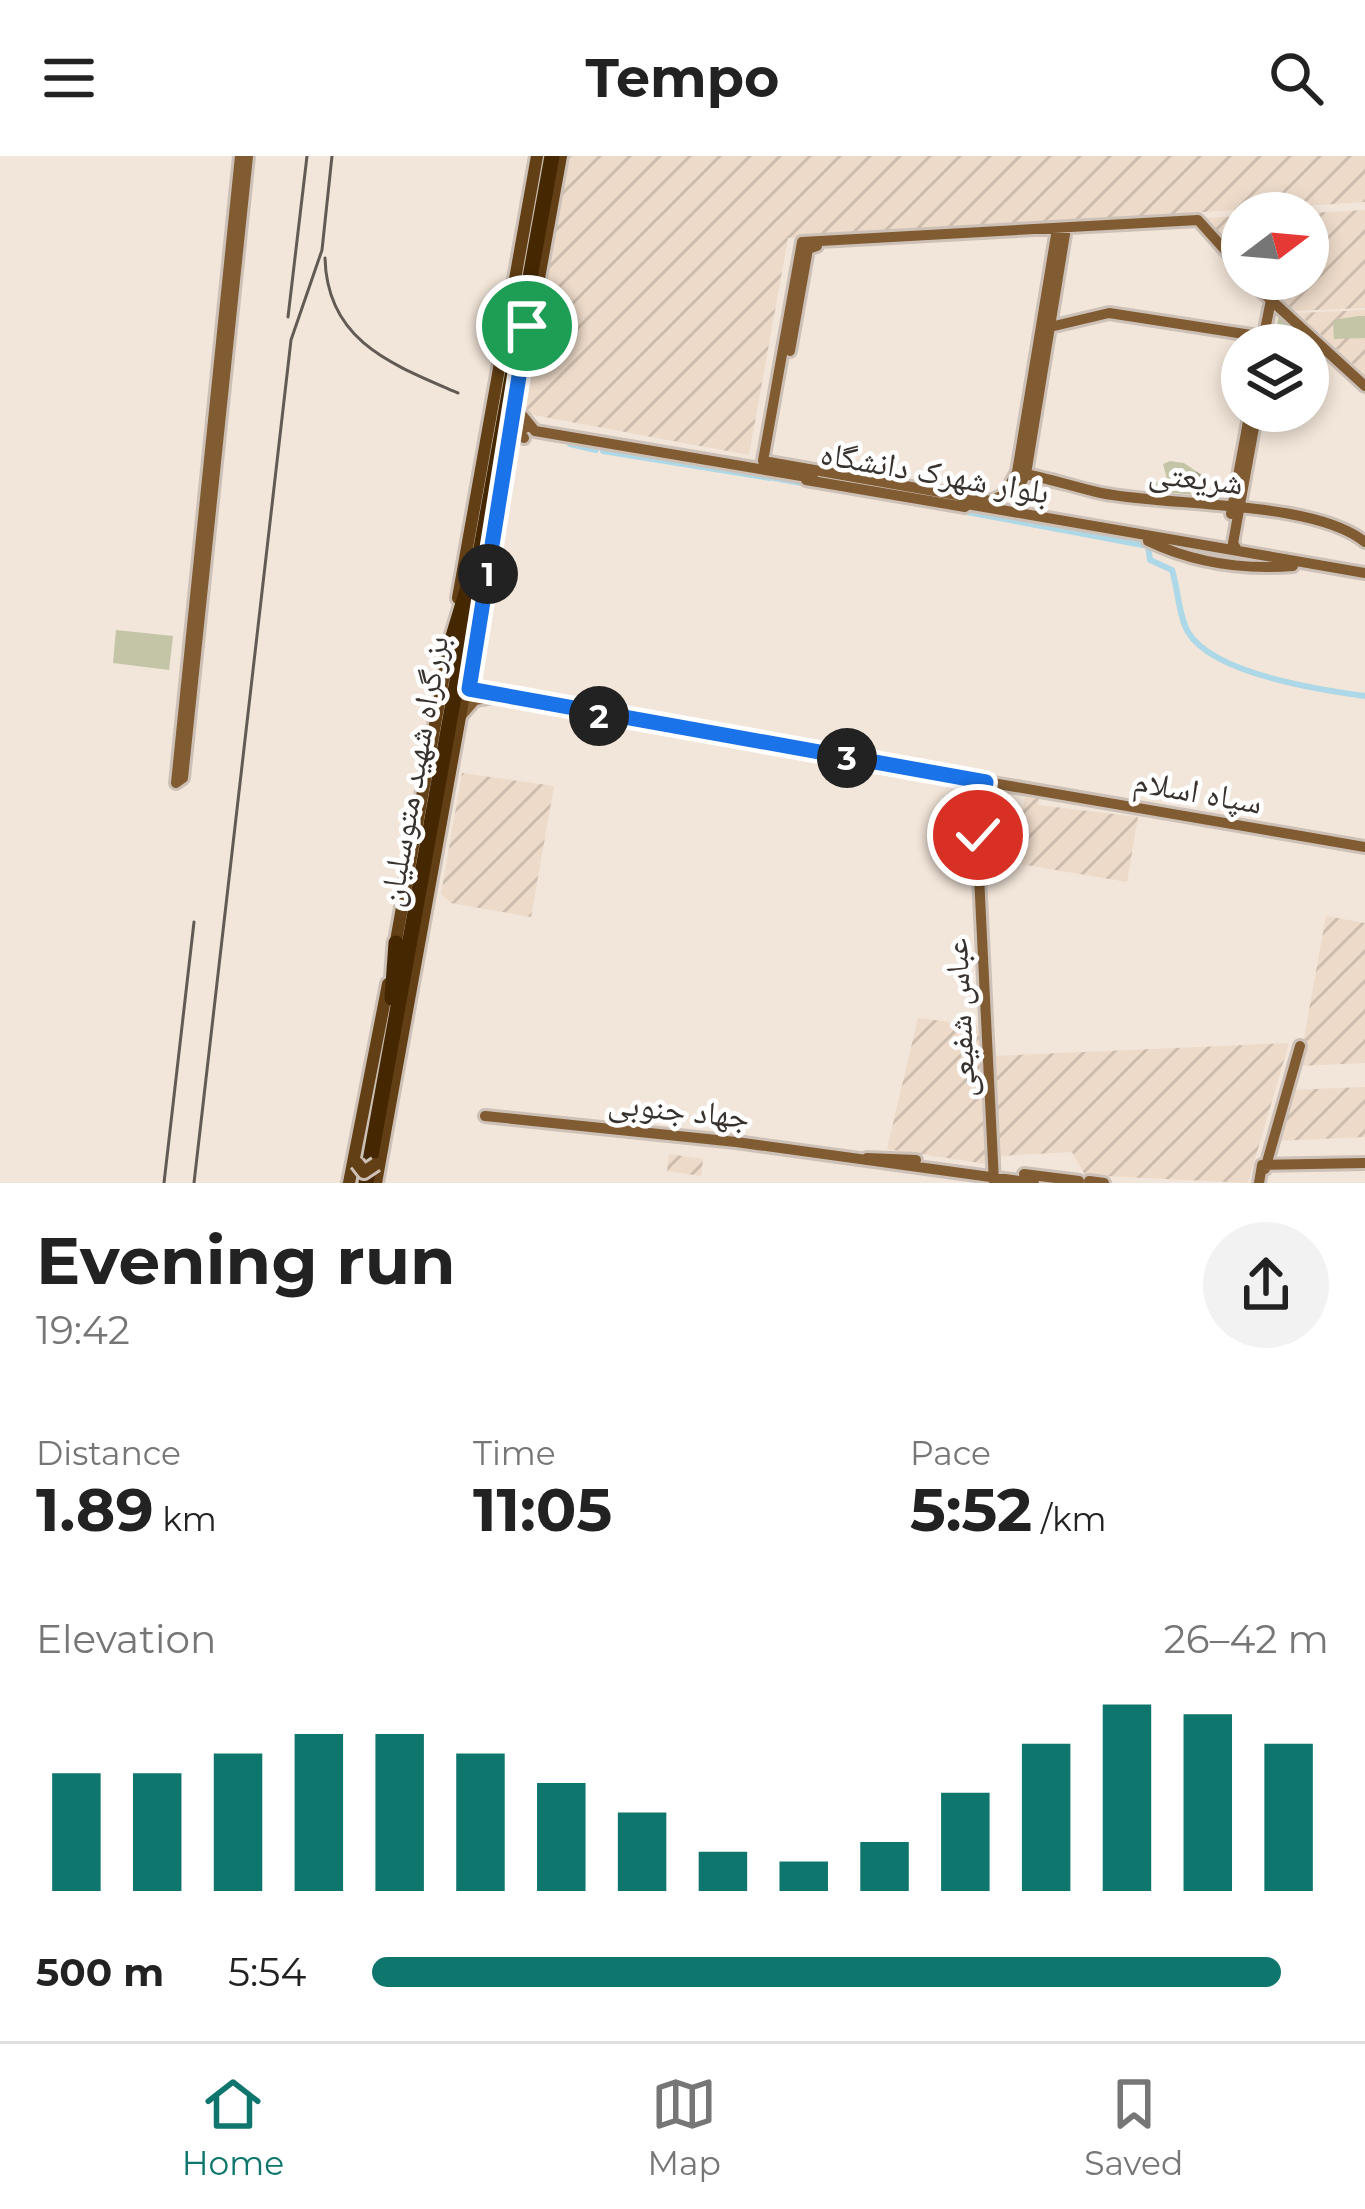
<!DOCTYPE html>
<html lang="en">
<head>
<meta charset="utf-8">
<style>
  :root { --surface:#fff; --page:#f2f2f2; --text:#222; --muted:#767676; --line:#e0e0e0; --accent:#0f766e }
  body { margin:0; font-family:Montserrat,"Noto Naskh Arabic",sans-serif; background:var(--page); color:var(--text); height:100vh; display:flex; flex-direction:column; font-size:45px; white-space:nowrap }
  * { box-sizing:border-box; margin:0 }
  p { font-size:39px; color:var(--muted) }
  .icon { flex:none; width:66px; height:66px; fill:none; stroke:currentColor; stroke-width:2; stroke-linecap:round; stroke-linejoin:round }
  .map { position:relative; height:1027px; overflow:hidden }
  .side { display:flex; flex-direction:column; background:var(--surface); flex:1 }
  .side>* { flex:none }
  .needle { width:78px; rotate:74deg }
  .buttons { position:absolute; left:1221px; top:36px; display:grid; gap:24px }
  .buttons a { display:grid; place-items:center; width:108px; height:108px; border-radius:50%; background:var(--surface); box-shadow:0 6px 18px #0003; font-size:60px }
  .pin { position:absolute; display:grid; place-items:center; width:102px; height:102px; color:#fff; margin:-51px; border:6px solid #fff; border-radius:50%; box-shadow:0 3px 12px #0007 }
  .km { position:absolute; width:60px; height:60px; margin:-30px; border-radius:50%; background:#222; color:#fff; font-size:33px; line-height:60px; text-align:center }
  .round { display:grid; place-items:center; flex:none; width:126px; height:126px; border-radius:63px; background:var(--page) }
  .overview { display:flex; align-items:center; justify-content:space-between; height:204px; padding:0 36px }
  h1 { font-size:66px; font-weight:700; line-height:90px }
  .stats { display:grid; grid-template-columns:repeat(3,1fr); gap:18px; height:204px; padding:12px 36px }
  .stats div { display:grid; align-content:center }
  .stats b { font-size:60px; font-weight:700 }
  .stats small { font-size:33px; font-weight:400 }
  .stats p { font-size:33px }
  .chart { height:336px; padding:24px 36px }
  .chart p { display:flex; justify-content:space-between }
  .chart svg { width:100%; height:216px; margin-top:12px; stroke:var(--accent); stroke-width:6 }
  ul { padding:0 36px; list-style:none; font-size:39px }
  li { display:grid; grid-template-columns:192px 144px 1fr; align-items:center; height:90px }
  li i { height:30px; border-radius:15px; background:var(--accent) }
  header { display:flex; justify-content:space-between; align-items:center; height:156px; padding:0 36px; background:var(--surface); font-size:54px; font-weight:700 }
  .tab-bar { display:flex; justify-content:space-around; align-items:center; height:168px; border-top:3px solid var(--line); background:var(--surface); font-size:33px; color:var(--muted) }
  .tab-bar a { display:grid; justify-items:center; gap:6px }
  .tab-bar .on { color:var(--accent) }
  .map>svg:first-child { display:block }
</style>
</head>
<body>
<header><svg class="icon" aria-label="menu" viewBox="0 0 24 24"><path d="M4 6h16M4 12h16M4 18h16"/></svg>Tempo<svg class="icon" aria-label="search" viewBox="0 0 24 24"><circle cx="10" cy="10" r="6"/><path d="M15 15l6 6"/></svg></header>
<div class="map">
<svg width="1365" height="1027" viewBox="0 0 1365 1027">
  <defs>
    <pattern id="industrial-furrows" width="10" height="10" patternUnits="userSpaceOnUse" patternTransform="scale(3)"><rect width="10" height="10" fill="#eddac9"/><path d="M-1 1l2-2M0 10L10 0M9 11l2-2" fill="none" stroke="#ccbcad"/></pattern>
    <pattern id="forest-firs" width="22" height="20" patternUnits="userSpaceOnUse" patternTransform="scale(3)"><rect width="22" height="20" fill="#c3c5a6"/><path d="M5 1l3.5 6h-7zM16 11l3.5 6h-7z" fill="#9fa188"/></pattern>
    <pattern id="park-dots" width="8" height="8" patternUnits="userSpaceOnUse" patternTransform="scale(3)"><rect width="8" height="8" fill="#c3c5a6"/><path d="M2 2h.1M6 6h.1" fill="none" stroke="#9fa188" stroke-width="1.8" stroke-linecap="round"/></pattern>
  </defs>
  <rect width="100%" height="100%" fill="#f2e5d9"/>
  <!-- industrial -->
  <path fill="url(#industrial-furrows)" d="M568,0H1365V46L788,82L749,299L528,258L523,248Z
    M1365,54V152L1294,155L1259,123H1308V57Z
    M1242,60V107L1204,62Z
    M1365,154V219L1298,157Z
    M462,617L554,630L531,761L451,747L441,738Z
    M989,641L1012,645L1003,705L983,702Z
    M1025,641L1039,643L1038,649L1138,661L1127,726L1014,707Z
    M1326,760L1365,767V907L1299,910Z
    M918,862L982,870L987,1008L887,993Z
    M1289,887L1248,1027L1085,1019L1072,996L999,1000L994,900Z
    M1365,931V981L1275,985L1291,934Z
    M669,998L703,1003L701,1020L667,1015Z"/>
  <!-- grass -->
  <path fill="#c3c5a6" d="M1359,160H1365V182L1334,183L1333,164Z
    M116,474L173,480L169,514L113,507Z"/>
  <!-- forest -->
  <path fill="url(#forest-firs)" d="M1170,305L1184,307L1209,324L1206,340L1151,335L1150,328L1167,323L1163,308Z"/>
  <!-- park -->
  <path fill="url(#park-dots)" d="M1279,158L1306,182L1302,189H1274Z"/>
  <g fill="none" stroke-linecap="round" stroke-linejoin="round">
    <!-- canal -->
    <path stroke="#add8e7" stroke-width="6" d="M570,288L596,294
      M603,295L770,322
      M774,322L807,328
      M962,355L1148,390L1150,404L1172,414C1178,433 1179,461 1188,476C1213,518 1320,534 1365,540"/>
    <defs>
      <path id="secondary" d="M240,0L176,627L183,622L248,0
        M1066,72L1026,318L1019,331L991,345L763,305L802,86L1198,64L1242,113
        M1248,123L1365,230
        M1050,171L1109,157L1264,181
        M1262,189L1271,144
        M790,195L808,93L817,90
        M517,253L535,275L813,322
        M524,282L518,274L528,271
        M1020,317C1048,322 1074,331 1101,337C1170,351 1313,344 1365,386
        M806,324L965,351
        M1008,332L1017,316L1057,73
        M961,347L1365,417
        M1231,358L1250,255
        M1148,385C1194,407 1242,414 1293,410
        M1237,394L1233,387L1257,255
        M462,559L475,544L493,541L1365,691
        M983,622L977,679L994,1026
        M485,960L736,986L1034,1027
        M867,1002L916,1004
        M1265,1013L1300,890
        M1024,1018L1079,1025
        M1089,1025L1104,1027
        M1259,1027L1262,1009L1365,1007"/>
      <path id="primary" d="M458,442L537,0
        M394,796L449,491
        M349,1027L388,828
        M376,1027L561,0"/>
      <path id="highway" d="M448,497L471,421
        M392,842L396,787
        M366,1027L552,0"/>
    </defs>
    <!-- secondary casing -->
    <use href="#secondary" stroke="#cdc1b7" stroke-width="16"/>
    <!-- primary casing -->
    <use href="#primary" stroke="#cdc1b7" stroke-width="18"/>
    <!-- highway casing -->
    <use href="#highway" stroke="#cdc1b7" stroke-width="21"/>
    <!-- secondary -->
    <use href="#secondary" stroke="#815c33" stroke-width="10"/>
    <!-- primary -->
    <use href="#primary" stroke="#623f14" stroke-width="12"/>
    <!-- highway -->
    <use href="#highway" stroke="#452801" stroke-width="15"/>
    <!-- rail -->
    <path stroke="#625b55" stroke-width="3" d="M325,102C327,185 391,208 458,237
      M288,161L307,0
      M164,1027L194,766
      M194,1027L291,184L322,94L332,0"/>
    <defs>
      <path id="primary-bridge" d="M357,1007L364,1016L376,1008"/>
    </defs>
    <!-- primary-bridge casing -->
    <use href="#primary-bridge" stroke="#cdc1b7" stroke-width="18" stroke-linecap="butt"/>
    <!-- primary-bridge -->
    <use href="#primary-bridge" stroke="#623f14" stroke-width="12"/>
  </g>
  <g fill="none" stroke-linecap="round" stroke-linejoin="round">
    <defs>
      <path id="route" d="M527,170L469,533L986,626L978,679"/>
    </defs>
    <!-- route casing -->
    <use href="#route" stroke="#fff" stroke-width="24"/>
    <!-- route -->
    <use href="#route" stroke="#1a73e8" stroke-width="15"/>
  </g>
  <g text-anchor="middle" stroke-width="9" stroke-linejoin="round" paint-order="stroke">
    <!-- street labels -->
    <g font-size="33" fill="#38322e" stroke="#fff">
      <text transform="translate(935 316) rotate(10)" y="12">بلوار شهرک دانشگاه</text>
      <text transform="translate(1196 321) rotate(7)" y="12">شریعتی</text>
      <text transform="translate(413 615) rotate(-80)" y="12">بزرگراه شهید متوسلیان</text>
      <text transform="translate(1198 635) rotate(10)" y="12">سپاه اسلام</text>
      <text transform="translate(959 862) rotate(-93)" y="12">عباس شفیعی</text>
      <text transform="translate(679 953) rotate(6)" y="12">جهاد جنوبی</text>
    </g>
  </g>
</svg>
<div class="buttons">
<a><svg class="needle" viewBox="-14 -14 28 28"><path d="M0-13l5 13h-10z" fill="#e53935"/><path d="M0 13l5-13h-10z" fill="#767676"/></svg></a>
<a><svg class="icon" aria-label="layers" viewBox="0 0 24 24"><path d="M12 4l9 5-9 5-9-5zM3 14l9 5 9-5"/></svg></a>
</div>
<div class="pin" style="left:527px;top:170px;background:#1e9e55"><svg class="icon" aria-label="arrive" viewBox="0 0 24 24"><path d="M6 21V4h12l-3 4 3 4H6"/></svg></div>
<div class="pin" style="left:978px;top:679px;background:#d93025"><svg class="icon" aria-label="check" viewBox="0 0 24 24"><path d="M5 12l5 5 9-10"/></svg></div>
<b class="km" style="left:488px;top:418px">1</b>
<b class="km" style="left:599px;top:560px">2</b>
<b class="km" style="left:847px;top:602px">3</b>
</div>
<section class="side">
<div class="overview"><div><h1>Evening run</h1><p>19:42</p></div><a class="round"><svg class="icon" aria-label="share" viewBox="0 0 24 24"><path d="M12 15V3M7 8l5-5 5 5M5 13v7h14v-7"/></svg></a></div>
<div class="stats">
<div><p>Distance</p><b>1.89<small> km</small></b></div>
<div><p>Time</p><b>11:05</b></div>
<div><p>Pace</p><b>5:52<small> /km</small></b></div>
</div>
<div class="chart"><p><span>Elevation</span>26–42 m</p>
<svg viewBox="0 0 160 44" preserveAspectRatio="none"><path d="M5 44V20M15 44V20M25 44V16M35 44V12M45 44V12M55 44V16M65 44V22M75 44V28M85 44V36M95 44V38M105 44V34M115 44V24M125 44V14M135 44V6M145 44V8M155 44V14"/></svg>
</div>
<ul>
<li><b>500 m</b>5:54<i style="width:95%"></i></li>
</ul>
</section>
<nav class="tab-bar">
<a class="on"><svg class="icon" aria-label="home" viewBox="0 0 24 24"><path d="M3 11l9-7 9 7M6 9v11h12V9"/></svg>Home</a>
<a><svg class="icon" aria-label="map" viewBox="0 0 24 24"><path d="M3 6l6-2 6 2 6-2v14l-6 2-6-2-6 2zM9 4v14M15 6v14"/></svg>Map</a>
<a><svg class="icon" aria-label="saved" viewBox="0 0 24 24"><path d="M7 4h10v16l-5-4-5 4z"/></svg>Saved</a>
</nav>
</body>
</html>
